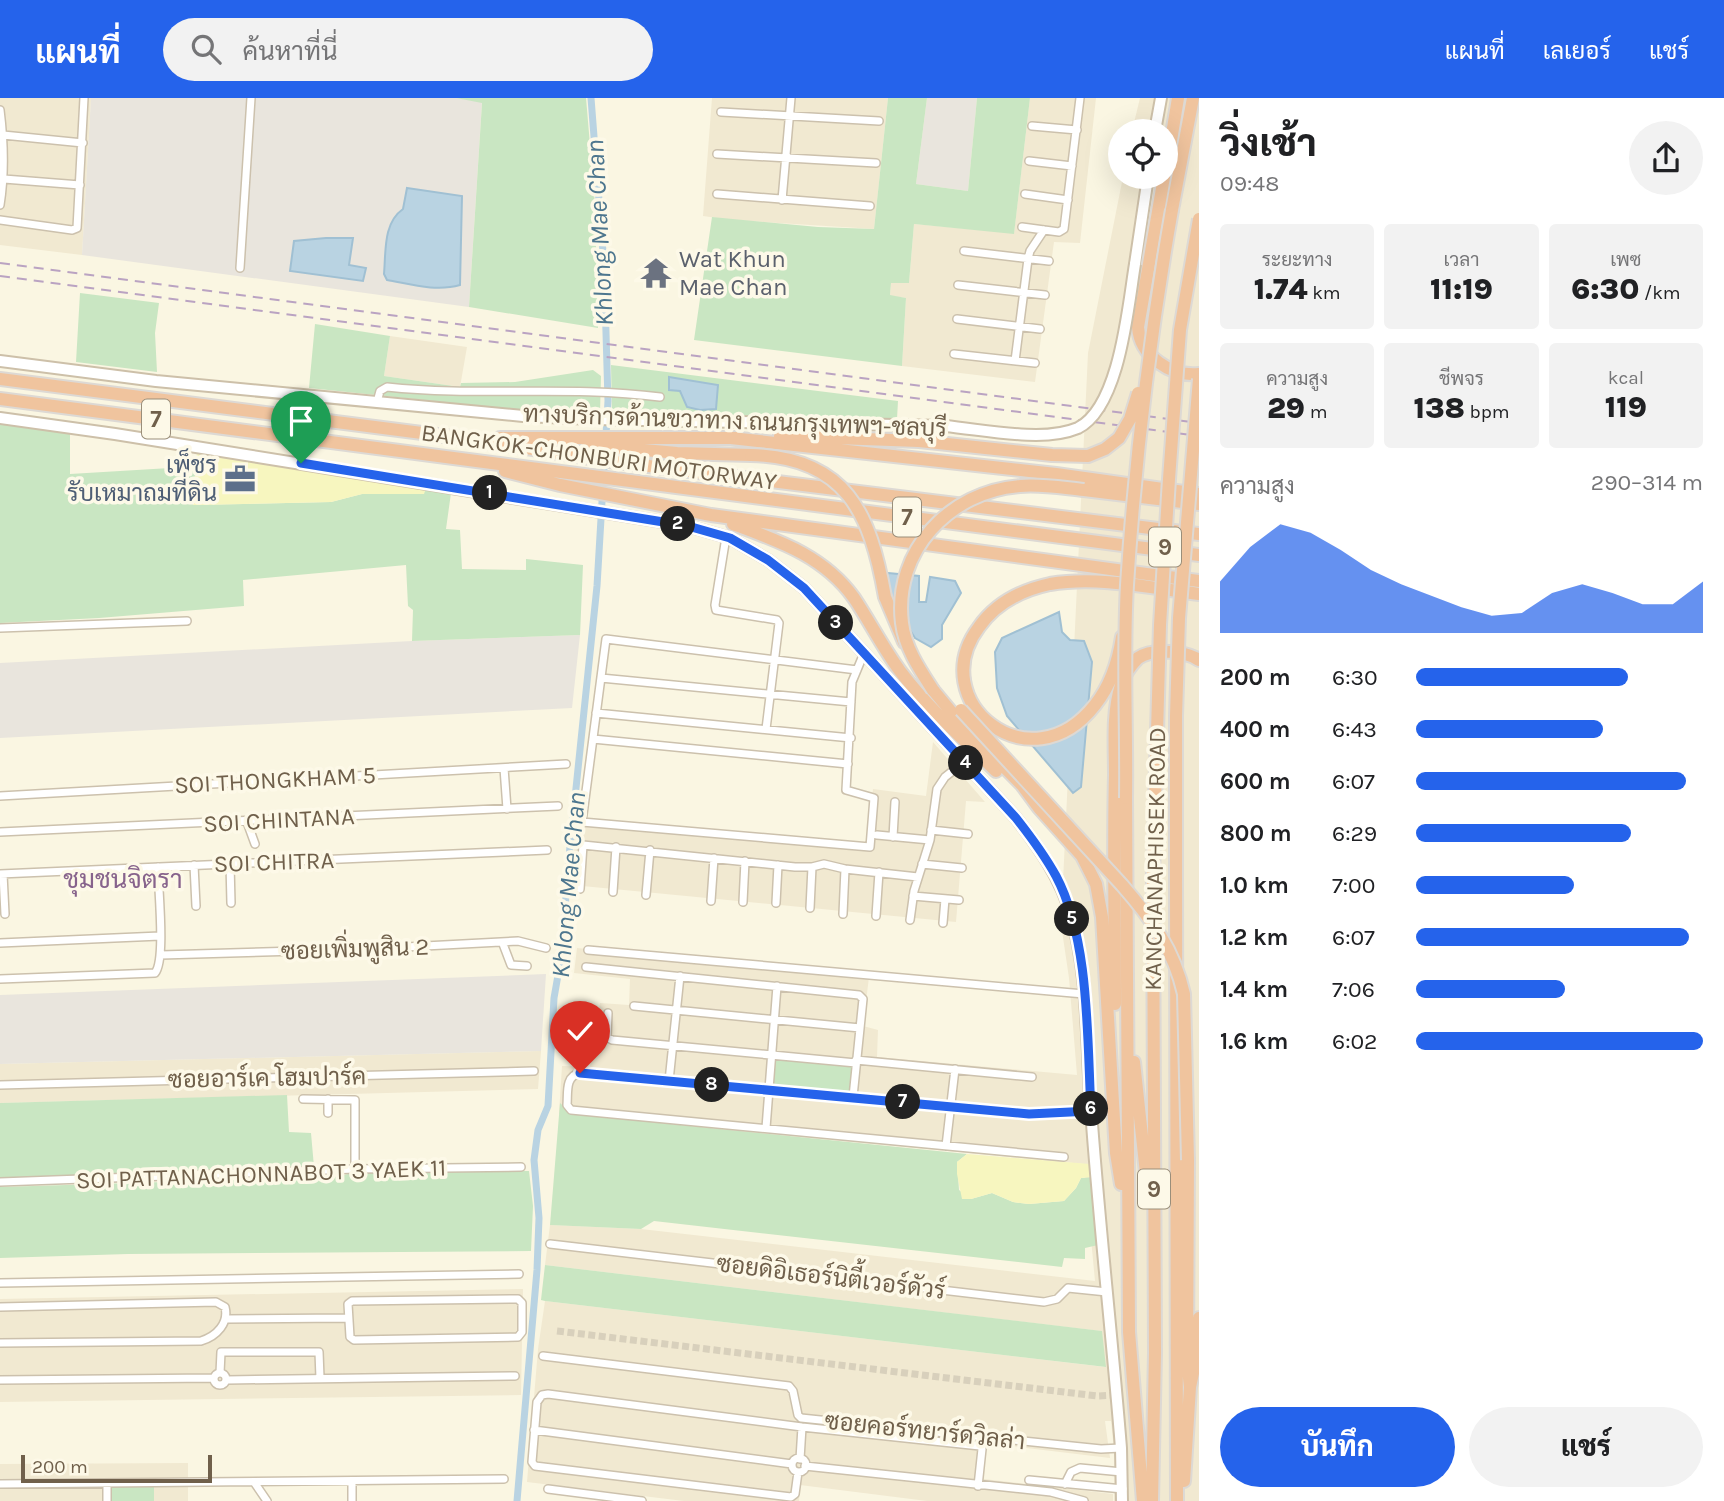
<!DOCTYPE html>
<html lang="th">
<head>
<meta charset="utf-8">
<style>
  :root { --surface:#fff; --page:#f2f2f2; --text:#202124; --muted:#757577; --accent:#2563eb }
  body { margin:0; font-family:Karla,Sarabun,sans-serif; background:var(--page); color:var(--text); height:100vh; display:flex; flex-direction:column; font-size:26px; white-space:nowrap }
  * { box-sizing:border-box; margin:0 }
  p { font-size:23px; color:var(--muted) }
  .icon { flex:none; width:38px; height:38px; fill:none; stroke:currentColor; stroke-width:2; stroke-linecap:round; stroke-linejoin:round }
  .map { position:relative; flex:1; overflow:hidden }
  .drawer { display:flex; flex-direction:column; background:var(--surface); width:525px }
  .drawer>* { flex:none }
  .controls { position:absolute; left:1108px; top:21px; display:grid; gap:14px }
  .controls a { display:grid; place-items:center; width:70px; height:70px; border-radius:50%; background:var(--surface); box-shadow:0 7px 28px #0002; font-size:35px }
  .scale { position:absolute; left:21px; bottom:18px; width:191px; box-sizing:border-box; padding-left:7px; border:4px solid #70604b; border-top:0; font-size:19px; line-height:24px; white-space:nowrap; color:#70604b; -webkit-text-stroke:5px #fdf9e8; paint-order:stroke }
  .pin { position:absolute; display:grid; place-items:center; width:60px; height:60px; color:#fff; margin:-72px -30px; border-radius:50% 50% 50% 0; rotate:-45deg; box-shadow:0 0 7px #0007 }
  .pin .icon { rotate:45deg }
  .km { position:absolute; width:35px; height:35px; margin:-18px; border-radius:50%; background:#222; color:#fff; font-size:19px; line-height:35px; text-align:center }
  .round { display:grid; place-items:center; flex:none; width:74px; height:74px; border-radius:37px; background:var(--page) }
  .summary { display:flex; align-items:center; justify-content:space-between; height:119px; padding:0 21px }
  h1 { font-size:38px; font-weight:800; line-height:52px }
  .metrics { display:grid; grid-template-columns:repeat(3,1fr); gap:10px; height:119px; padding:7px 21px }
  .metrics div { display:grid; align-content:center; border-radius:7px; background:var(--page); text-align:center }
  .metrics b { font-size:30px; font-weight:800 }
  .metrics small { font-size:19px; font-weight:400 }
  .metrics p { font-size:19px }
  .chart { height:196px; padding:14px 21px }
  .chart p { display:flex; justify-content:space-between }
  .chart svg { width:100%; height:126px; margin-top:7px; fill:var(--accent); opacity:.7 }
  .cta { display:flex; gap:14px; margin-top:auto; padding:14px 21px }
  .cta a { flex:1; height:80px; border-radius:42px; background:var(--accent); color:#fff; font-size:28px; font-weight:800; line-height:80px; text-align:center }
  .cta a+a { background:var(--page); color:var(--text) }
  ul { padding:0 21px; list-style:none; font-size:23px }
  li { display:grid; grid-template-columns:112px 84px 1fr; align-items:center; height:52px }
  li i { height:18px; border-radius:9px; background:var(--accent) }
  header { display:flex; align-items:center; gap:42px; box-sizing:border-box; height:98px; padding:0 35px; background:var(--accent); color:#fff }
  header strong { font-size:33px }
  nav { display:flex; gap:38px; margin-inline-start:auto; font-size:24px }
  .search { width:490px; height:63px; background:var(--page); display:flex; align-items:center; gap:18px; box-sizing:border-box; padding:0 24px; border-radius:38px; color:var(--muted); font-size:26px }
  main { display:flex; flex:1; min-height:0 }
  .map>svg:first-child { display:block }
</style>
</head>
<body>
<header>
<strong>แผนที่</strong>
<div class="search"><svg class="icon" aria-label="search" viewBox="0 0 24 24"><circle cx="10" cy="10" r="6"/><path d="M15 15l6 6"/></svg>ค้นหาที่นี่</div>
<nav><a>แผนที่</a><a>เลเยอร์</a><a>แชร์</a></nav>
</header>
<main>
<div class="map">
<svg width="1199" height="1403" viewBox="0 0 1199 1403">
  <rect width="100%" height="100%" fill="#faf6e2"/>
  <!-- residential -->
  <path fill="#f1e9d1" d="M0,0H91L82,157L0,147Z
    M712,0H888L874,131L731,122L703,118Z
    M1030,0H1096L1080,145L1054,144L1035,284L902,268L906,200L890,198L891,185H909L914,126L1014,135Z
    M1140,0H1199V1403H1114L1115,1362L1111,1323H1105L1110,1360L986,1345L984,1381L1113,1396V1403H927L800,1387L799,1403H684L527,1384L538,1251L545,1203L1105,1269L1101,1233L545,1167L550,1127L641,1131L1095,1183L1084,1066L559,1016L562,968L590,969L600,905L629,907L630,881L574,875L577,850L869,879L863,928L878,932L877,959L1077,977L1069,880L1061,826L1088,255L1123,79H1166V33H1132Z
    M390,238L467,249L460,289L384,278Z
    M933,644L985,704L966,703L956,824L572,787L575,724L868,749L873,691L926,698Z
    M541,953L538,991L0,1005V966Z
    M523,1191L521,1297L0,1304V1201Z
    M188,1365V1403H0V1366Z"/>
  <!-- industrial -->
  <path fill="#e9e5dd" d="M91,0H456L482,4L469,209L82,157Z
    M927,0H977L968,93L916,86Z
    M580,537L572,610L0,640V565L412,543Z
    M546,876L541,953L0,966V897Z"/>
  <!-- green -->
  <path fill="#c9e6c2" d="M456,0H586L595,106L598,230L469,209L482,5Z
    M888,0H927L916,86L968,93L977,0H1030L1014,136L914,126L909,185H891L890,197L906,200L902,268L694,242L712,119L818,129L874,131Z
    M80,195L159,205L155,235L157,274L76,264Z
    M315,226L390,238L384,278L460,289L461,285L515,284L593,272L601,278L600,315L538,314L309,290Z
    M611,267L898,303L897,321L612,315Z
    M0,323L70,333V376L170,370L195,373L194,407L331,404L362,396H423L426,390L451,395L446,431L460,432L462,471L526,472V461L583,467L580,537L412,543L413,512L408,508L406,467L243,482L244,508L99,520L0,525Z
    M775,960L853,967L849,996L773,987Z
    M287,997L289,1034L311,1035L314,1069L0,1081V1005Z
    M560,1005L572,1016L967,1056L957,1064L959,1092L971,1101L992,1095L1013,1104L1029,1106L1064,1103L1076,1090L1081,1080L1092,1079L1098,1147L1085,1150V1161L1064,1160L1062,1169L654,1123L641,1131L550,1127Z
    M362,1073H529L533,1108L531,1153L128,1156L0,1160V1089L334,1079Z
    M545,1167L1102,1233L1106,1269L545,1203L541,1202Z
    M109,1389H154V1403H109Z"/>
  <!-- sand -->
  <path fill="#f7f6bf" d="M197,353L426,390L424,396H362L331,404L193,407Z
    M967,1056L1090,1066L1092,1079L1081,1080L1076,1090L1064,1103L1029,1106L1013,1104L992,1095L971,1101H962L957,1076V1064Z"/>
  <!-- water -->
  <path fill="#b9d3e2" stroke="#a0c0d3" stroke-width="2" d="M407,90L462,98L460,187C436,194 410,186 387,182L384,176C386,153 383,125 403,111Z
    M326,140H353L349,167L366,170L363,183L290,173L294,143Z
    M669,279L718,287L716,311L700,312L687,309L680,293L669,292Z
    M888,475L919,478V504H926L930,479L955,483L961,495L942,527V541L931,549L915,540L881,486Z
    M1059,514L1062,534L1070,542L1084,543L1092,564L1081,689L1073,695L1007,618L997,590L995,554L1002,540Z"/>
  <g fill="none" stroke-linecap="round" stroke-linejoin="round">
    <!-- canal -->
    <path stroke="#b9d3e2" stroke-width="7" d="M517,1403L537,1172L539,1120L534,1062L538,1032L548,1008L554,900L561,860L570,748L597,488L608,303L604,167L591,0"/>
    <!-- street-tunnel -->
    <path stroke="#d8d0bc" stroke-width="7" stroke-dasharray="7 3.5" stroke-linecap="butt" d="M557,1233L1097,1298L1117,1297"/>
    <defs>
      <path id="street" d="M0,12C4,44 5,75 0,107
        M721,14L879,23
        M1032,28L1077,32
        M3,37L83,45
        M717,56L876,65
        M1029,63L1072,68
        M4,81L80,87
        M717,96L870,108
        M1025,96L1068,102
        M782,102L791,0
        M0,122L72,132L77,130L84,0
        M1022,129L1059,134L1064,131L1080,0
        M964,153L1049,163
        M240,170L251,0
        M958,187L1045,197
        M957,221L1040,231
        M954,256L1035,265
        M1015,263L1028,161L1030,153L1044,132
        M377,304L380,293L387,289C478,299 569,287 660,299
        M726,439L715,507L716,512L777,522L779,525L766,631
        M0,530L187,523
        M857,572L606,541L582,724L870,749L874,700L846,692L852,584L864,555
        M601,580L851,604
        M596,615L851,640
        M593,641L848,666
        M504,670L507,711
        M0,698L566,666
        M247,724L255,746
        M931,732L968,736
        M0,734L558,708
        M877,737L930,742
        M893,739L895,704
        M230,766L231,805
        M922,766L962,770
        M194,767L196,808
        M0,776L547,752
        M3,776L5,816
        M580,791L583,747L795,769H812L824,766L845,771L918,779
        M613,794L616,749
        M646,797L650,752
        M913,798L959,802
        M711,803L714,760
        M743,804L745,763
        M776,805L778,767
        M810,810L812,769
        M843,816L845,771
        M876,818L879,774
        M910,822L914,793L930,742L937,691L945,679L964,664
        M943,825L945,801
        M0,845L160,838
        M503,846L511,867L527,868
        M588,852L1084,896
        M161,857L368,851L518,843L546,850
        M586,869L859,897L863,901L853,999
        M0,881L155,875C166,862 158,790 158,769
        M634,908L860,930
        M608,915L607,939L612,942L856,965
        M856,962L1032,979
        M669,983L680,878
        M0,987L534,973
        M303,1001L355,1002V1071
        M328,1001V1015
        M766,1030L777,888
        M946,1048L955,971
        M1064,1059L571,1012L567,1007C568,994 565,978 580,975L1029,1016L1091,1013
        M0,1084L355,1071L521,1069
        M550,1146L1044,1204L1057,1201L1068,1190L1107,1194
        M0,1185L519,1176
        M518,1201L522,1205V1234L518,1239L354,1242L350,1239L348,1206L352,1203Z
        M0,1209L216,1204L225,1209C229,1225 217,1238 201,1243L0,1245
        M227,1221L348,1220
        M543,1258L789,1288L793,1293L798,1317L801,1320L1101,1351L1121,1350
        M214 1281a6 6 0 1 1 12 0a6 6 0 1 1-12 0Z
        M220,1275L221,1254H319L320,1280
        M0,1282L214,1280
        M227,1282L515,1278
        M534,1332L792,1366
        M792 1367a7 7 0 1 1 14 0a7 7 0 1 1-14 0Z
        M800,1361L802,1329
        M805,1368L1051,1394L1084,1403
        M798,1374L795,1396L791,1399L535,1368L532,1364L537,1304L542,1297L548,1296L802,1329L980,1348L982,1351L978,1388
        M1029,1382L1123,1391
        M352,1383V1403
        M254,1384L267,1403
        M107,1385V1403
        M0,1386L504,1381
        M1065,1386L1071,1374L1080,1370L1122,1374
        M548,1391L642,1403"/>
      <path id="secondary" d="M1155,33L1161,0
        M1135,166L1148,79
        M0,263L156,283L523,318L594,321L945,328
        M0,320L115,336L688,428L730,440L768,462L804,490L1016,720C1039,750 1061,780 1071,817C1089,879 1086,947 1091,1012C1099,1125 1112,1237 1121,1350L1122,1403"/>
      <path id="highway" d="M1166,73L1178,0
        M1164,79L1138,229C1140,258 1171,279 1199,276
        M1172,112L1193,0
        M0,281L461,340L616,364L1199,436
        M0,301L1199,457
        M780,338L919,343
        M500,340H737
        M731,340L1056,376L1199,396
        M588,347L677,355L751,357
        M505,373L560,387L711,417L1199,483
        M1084,392L1199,406
        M733,426C779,443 824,458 854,500C870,524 883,550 900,573C928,610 963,641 996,673
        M885,499L904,544
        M1122,539C1118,565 1111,587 1095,607C1030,690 923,603 979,529C996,505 1022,492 1050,486C1099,478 1151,490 1199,496
        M933,592L958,622L1022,687L1039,710L1082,758L1096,786L1102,819L1116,1055L1121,1086
        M1126,700L1129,1234L1143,1403
        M1176,780L1177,1403
        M1115,906C1115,829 1113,753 1115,677C1115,648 1112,615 1121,587C1124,577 1131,567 1138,560C1152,550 1186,553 1199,562
        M1134,964L1146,1075L1149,1088
        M1188,1062L1187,1262L1190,1289
        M1184,1383L1190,1289L1195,1266L1199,1220
        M1152,1403L1155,1255L1153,778"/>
    </defs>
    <!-- street casing -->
    <use href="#street" stroke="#ccc1ad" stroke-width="10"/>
    <!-- secondary casing -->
    <use href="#secondary" stroke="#cdc0a9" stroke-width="14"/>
    <!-- highway casing -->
    <use href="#highway" stroke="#ddd9d4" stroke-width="16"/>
    <!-- street -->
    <use href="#street" stroke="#fff" stroke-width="7"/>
    <!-- secondary -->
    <use href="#secondary" stroke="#fff" stroke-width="10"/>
    <!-- highway -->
    <use href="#highway" stroke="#f0c49e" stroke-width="12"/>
    <!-- rail -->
    <path stroke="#baa3c2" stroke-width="2" stroke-dasharray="10 7" stroke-linecap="butt" d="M0,165L1199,325
      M0,178L1199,338"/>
    <defs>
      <path id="secondary-bridge" d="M945,328C975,331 1006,337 1036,337C1049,337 1066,335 1078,330C1120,309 1128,208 1135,166"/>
      <path id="highway-bridge" d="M919,343L1052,357L1088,358L1105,351L1119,340L1130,321L1138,295
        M751,357C847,360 870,415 885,499
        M933,592C920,572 905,550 902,525C893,453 950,393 1020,388C1041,386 1063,390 1084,392
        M961,612L1122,787C1151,820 1174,852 1184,896L1188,1062
        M1126,700C1127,630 1123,558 1127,487C1135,361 1150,237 1172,112
        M1153,778L1160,527L1169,381L1180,232L1199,121
        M1176,780V618L1179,520L1199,281"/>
    </defs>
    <!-- secondary-bridge casing -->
    <use href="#secondary-bridge" stroke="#cdc0a9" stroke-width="14" stroke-linecap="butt"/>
    <!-- highway-bridge casing -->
    <use href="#highway-bridge" stroke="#ddd9d4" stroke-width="16" stroke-linecap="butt"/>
    <!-- secondary-bridge -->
    <use href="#secondary-bridge" stroke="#fff" stroke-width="10"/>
    <!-- highway-bridge -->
    <use href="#highway-bridge" stroke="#f0c49e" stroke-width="12"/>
  </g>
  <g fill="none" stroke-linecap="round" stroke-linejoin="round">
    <defs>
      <path id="route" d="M301,365L688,428L730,440L768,462L804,490L1016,720C1031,739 1045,758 1056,778C1090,842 1087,941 1091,1013L1029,1016L580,975"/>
    </defs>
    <!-- route casing -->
    <use href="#route" stroke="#fff" stroke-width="14"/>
    <!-- route -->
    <use href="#route" stroke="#2563eb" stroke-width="9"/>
  </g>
  <!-- icons -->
  <defs>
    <symbol id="temple-bare" viewBox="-9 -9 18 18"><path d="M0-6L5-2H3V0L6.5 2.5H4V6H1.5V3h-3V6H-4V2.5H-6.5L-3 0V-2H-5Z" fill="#6b7280" stroke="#fdf9e8" stroke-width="2.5" paint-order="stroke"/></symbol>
    <symbol id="office-bare" viewBox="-9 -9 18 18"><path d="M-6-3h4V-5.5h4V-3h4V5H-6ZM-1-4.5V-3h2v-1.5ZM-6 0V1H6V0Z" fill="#5c6f8a" stroke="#fdf9e8" stroke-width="2.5" paint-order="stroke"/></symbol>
  </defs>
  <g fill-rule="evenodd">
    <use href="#temple-bare" x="634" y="153" width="44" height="44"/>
    <use href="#office-bare" x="218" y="359" width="44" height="44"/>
  </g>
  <g text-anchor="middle" stroke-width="7" stroke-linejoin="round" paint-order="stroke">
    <!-- shield labels -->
    <g fill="#fdf9e8" stroke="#9a8e7a" stroke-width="2">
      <rect x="142" y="301.5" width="28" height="39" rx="5"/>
      <rect x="893" y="399.5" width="28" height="39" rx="5"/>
      <rect x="1149" y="429.5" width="32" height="39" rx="5"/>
      <rect x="1138" y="1071.5" width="32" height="39" rx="5"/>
    </g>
    <g font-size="23" font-weight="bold" fill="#70604b">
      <text x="156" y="329">7</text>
      <text x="907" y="427">7</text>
      <text x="1165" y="457">9</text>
      <text x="1154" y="1099">9</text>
    </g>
    <!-- worship labels -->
    <g font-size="24" fill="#5b616d" stroke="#fdf9e8" text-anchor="start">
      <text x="679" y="169">Wat Khun<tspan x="679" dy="28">Mae Chan</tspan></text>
    </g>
    <!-- street labels -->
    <g font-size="24" fill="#70604b" stroke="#fdf9e8">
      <text transform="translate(735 323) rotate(2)" y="8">ทางบริการด้านขวาทาง ถนนกรุงเทพฯ-ชลบุรี</text>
      <text transform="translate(599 359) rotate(8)" y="8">BANGKOK-CHONBURI MOTORWAY</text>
      <text transform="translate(275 682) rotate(-3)" y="8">SOI THONGKHAM 5</text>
      <text transform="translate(279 722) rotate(-3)" y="8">SOI CHINTANA</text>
      <text transform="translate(1155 761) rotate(-89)" y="8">KANCHANAPHISEK ROAD</text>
      <text transform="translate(274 764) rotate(-2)" y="8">SOI CHITRA</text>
      <text transform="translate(355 851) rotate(-2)" y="8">ซอยเพิ่มพูสิน 2</text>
      <text transform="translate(267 980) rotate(-1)" y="8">ซอยอาร์เค โฮมปาร์ค</text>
      <text transform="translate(261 1076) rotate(-2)" y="8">SOI PATTANACHONNABOT 3 YAEK 11</text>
      <text transform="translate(831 1179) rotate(7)" y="8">ซอยดิอิเธอร์นิตี้เวอร์ดัวร์</text>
      <text transform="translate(925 1333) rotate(6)" y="8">ซอยคอร์ทยาร์ดวิลล่า</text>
    </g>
    <!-- service labels -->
    <g font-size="24" fill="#4e5e75" stroke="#fdf9e8" text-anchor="end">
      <text x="217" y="375">เพ็ชร<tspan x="217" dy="28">รับเหมาถมที่ดิน</tspan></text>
    </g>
    <!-- water labels -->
    <g font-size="26" font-style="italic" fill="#4d768e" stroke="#fdf9e8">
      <text transform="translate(599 135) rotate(-93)" y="9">Khlong Mae Chan</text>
      <text transform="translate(568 787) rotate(-85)" y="9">Khlong Mae Chan</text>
    </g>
    <!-- neighbourhood labels -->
    <g font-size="26" fill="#87638c" stroke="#fdf9e8">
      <text x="123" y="790">ชุมชนจิตรา</text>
    </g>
  </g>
</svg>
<div class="controls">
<a><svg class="icon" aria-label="locate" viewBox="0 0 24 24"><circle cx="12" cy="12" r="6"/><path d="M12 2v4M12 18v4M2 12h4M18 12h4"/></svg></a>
</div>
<div class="scale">200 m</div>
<div class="pin" style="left:301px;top:365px;background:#1e9e55"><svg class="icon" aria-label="arrive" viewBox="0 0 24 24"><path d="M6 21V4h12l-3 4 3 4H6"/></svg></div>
<div class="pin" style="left:580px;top:975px;background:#d93025"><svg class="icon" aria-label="check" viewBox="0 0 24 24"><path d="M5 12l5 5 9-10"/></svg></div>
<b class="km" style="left:490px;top:395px">1</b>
<b class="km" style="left:678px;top:426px">2</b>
<b class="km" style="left:836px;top:525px">3</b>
<b class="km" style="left:966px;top:665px">4</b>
<b class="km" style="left:1072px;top:821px">5</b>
<b class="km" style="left:1091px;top:1011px">6</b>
<b class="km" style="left:903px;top:1004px">7</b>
<b class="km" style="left:712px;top:987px">8</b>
</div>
<section class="drawer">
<div class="summary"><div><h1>วิ่งเช้า</h1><p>09:48</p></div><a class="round"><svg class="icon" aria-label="share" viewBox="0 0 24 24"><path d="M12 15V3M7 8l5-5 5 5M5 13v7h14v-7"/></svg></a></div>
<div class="metrics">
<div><p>ระยะทาง</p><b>1.74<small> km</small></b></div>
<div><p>เวลา</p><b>11:19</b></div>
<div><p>เพซ</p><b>6:30<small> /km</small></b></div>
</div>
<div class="metrics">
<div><p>ความสูง</p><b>29<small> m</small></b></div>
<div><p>ชีพจร</p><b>138<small> bpm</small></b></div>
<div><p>kcal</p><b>119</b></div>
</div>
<div class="chart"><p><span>ความสูง</span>290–314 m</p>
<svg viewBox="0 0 160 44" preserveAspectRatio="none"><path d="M0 44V26L10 14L20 6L30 9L40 15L50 22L60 27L70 31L80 35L90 38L100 37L110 30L120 27L130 30L140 34L150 34L160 26V44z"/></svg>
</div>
<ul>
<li><b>200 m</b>6:30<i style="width:74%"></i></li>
<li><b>400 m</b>6:43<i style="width:65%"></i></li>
<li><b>600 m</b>6:07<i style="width:94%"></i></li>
<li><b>800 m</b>6:29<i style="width:75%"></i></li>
<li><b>1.0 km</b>7:00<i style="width:55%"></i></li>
<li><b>1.2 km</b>6:07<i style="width:95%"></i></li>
<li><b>1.4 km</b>7:06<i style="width:52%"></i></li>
<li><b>1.6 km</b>6:02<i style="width:100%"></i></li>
</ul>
<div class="cta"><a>บันทึก</a><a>แชร์</a></div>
</section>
</main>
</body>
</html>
